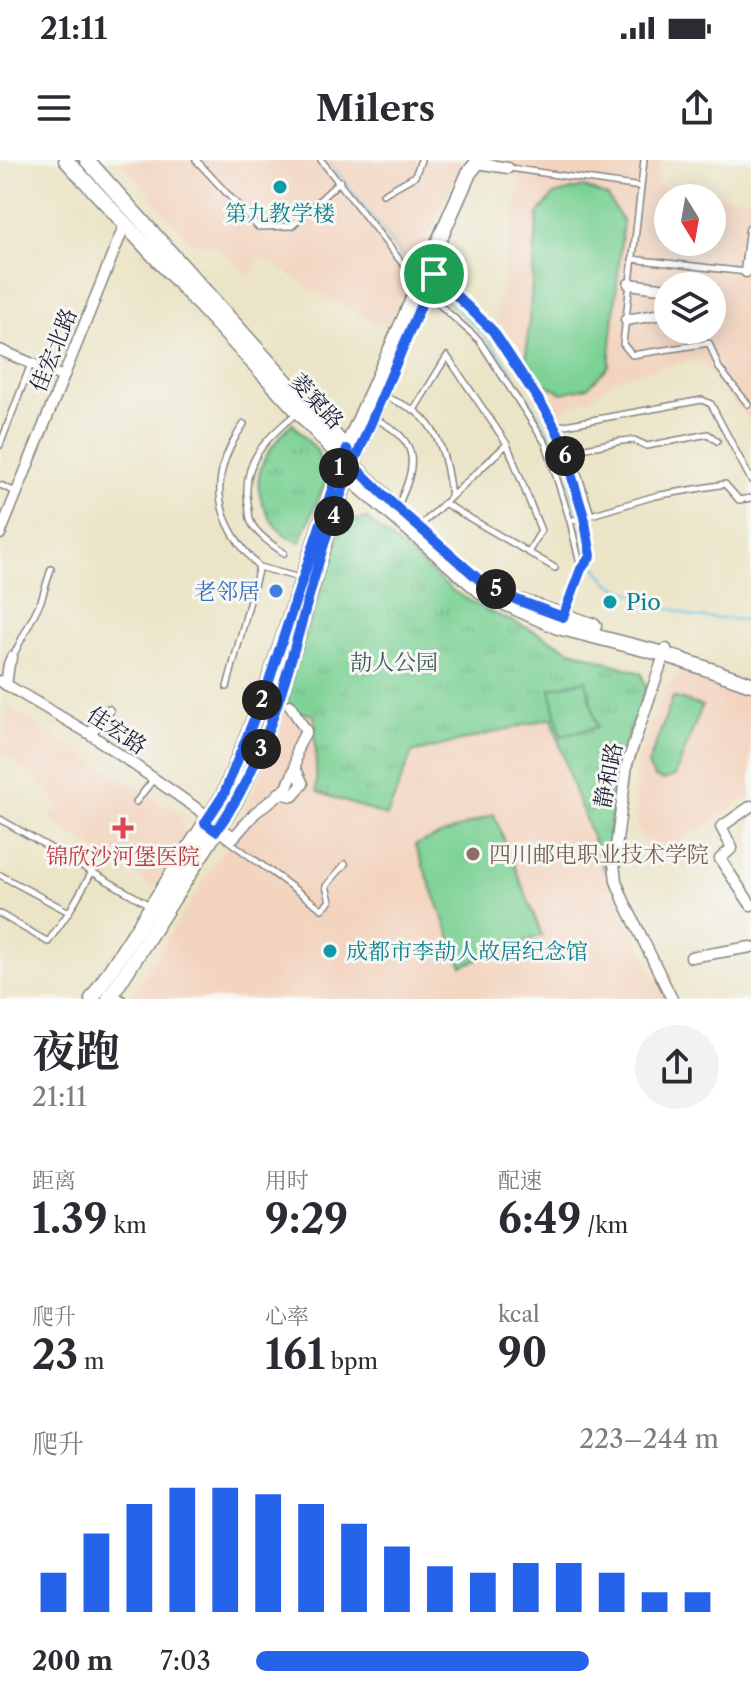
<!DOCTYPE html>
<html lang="zh">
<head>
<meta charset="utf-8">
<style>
  :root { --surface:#fff; --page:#f2f2f3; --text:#2b2b33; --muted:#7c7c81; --accent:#2563eb }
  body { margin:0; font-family:"Libre Caslon Text","Noto Serif SC",serif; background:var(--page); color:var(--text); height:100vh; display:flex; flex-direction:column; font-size:30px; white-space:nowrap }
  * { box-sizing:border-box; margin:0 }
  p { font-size:26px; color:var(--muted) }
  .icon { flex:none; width:44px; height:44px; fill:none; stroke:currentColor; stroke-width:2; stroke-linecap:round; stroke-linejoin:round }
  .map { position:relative; height:839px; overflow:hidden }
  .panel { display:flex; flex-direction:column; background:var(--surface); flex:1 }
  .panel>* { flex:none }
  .needle { width:52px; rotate:169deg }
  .buttons { position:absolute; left:654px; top:24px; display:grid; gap:16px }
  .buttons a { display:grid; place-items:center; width:72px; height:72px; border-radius:50%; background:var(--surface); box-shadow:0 4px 20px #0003; font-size:40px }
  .pin { position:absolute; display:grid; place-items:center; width:68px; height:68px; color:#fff; margin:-34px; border:4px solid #fff; border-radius:50%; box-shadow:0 2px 8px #0007 }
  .km { position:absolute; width:40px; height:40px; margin:-20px; border-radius:50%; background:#222; color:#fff; font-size:22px; line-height:40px; text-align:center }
  .round { display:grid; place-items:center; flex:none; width:84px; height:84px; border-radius:42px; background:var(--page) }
  .headline { display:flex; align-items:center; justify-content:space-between; height:136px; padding:0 32px }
  h1 { font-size:44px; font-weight:700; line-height:60px }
  .metrics { display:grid; grid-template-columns:repeat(3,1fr); gap:12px; height:136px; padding:8px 32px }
  .metrics div { display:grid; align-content:center }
  .metrics b { font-size:40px; font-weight:700 }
  .metrics small { font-size:22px; font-weight:400 }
  .metrics p { font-size:22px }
  .chart { height:224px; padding:16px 32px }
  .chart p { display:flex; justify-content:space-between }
  .chart svg { width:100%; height:144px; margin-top:8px; stroke:var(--accent); stroke-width:6 }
  ul { padding:0 32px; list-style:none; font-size:26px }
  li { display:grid; grid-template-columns:128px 96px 1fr; align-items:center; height:60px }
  li i { height:20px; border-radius:10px; background:var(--accent) }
  .status { display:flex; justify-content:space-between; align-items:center; height:56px; padding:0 40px; background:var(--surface); direction:ltr }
  .status svg { height:22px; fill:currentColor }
  header { display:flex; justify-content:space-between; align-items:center; height:104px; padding:0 32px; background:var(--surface); font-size:36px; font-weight:700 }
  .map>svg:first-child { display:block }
</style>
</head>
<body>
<div class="status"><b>21:11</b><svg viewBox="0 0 49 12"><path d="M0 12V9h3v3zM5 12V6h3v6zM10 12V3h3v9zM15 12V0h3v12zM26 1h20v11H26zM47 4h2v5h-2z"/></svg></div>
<header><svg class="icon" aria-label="menu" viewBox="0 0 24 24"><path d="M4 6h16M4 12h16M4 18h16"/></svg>Milers<svg class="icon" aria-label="share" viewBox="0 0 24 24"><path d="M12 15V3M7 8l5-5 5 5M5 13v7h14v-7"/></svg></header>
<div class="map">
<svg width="751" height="839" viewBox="0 0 751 839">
  <defs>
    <pattern id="grass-tufts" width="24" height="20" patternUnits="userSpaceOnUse" patternTransform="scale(2)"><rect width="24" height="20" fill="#7bd194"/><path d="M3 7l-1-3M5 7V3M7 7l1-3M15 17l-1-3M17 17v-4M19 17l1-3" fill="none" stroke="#6ab380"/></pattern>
  </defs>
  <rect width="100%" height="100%" fill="#f6f6f2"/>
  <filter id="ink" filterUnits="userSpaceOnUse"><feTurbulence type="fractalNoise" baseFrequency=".0125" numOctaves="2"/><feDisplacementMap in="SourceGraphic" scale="16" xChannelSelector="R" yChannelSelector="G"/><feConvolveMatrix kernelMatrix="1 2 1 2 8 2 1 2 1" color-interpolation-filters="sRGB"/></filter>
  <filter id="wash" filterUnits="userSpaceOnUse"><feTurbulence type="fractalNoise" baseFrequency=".006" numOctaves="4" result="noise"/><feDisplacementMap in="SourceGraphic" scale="32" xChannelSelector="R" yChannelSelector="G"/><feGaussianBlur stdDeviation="1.8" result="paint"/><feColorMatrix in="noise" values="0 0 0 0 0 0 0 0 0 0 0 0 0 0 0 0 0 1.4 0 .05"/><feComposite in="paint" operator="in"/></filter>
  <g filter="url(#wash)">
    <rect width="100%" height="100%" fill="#ebe4c6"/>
    <!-- built -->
    <path fill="#f3d4bf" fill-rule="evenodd" d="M119,0H462L386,169L328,139L260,96L249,115L214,85L191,82Z
      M503,0H661L657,25L748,39L751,29V263L699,198L615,219L590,239L570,246L556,256L495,163L521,18L505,14L511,1ZM668,38H712V82H668ZM668,126H712V170H668Z
      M682,513L725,522L751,535V636L658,696L636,667L635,613L664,529Z
      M8,547L182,656L185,677L153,727L48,659L61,646L1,590Z
      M286,549L314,554L412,593L552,558L571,622L605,711L666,839H129L231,678L270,595Z"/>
    <!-- grass -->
    <path fill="url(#grass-tufts)" stroke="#4e7a68" stroke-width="2" d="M292,263L318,292L325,323L300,382C284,377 275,368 267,353C246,314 267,292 292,263Z
      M366,358L453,431L484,449L532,470L568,489L641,513L646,527L616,610L605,711L571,622L552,558L412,593L387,656L317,632L314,555L286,549L295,505L344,362Z"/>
    <!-- pitch -->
    <path fill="#7bd194" stroke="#4e7a68" stroke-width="2" d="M583,27L608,37L623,62L609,206L588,227L562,233L540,221L526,197L538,54L554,35Z
      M586,520L597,567L561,576L550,529Z
      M673,537L702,546L675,616L663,620L654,617L648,605Z
      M494,654L542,775L462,806L415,685Z"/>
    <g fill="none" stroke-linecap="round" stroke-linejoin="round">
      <!-- stream -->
      <path stroke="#68c4e6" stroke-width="2" d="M331,3L413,110
        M436,132C452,147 473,161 487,178C526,228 564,291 577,353
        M579,366L586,396
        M591,401L610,424L648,440L694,457L751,460"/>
    </g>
  </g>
  <g filter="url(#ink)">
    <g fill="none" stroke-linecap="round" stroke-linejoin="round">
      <defs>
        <path id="lane" d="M196,0L258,67L292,66L340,21
          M321,0L417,122
          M509,8L641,27L623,184L632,195L709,183L719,208L748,244
          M641,27L644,0
          M383,34L415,16L421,0
          M632,99L746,112
          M434,114L493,171L547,253L560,277L584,357L591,396L585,402
          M426,133L479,180L546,284L570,361
          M382,235C392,240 403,244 412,249C441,268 447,304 451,335
          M414,250L447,196L507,284L541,371L529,391
          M374,258C422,282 417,304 397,348
          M244,264C206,318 214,361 259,407
          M554,267L702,240L711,244L751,320
          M717,281L708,274L647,286L634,280L621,281L571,291L591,355L655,336L725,324L739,340L751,338
          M0,285L31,204
          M0,325L16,332
          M444,343L555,408
          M419,367L507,284
          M284,393C273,385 257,375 251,362C249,357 249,349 248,343C241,302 267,277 297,253
          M580,404L570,361L588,356
          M13,496L41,441L51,409
          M227,527L259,407L300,418
          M136,642L153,620
          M0,659L151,746
          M218,673L322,749L330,741L326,726L345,704
          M0,715L69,752L92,712
          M0,754L48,782L69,752
          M114,833L123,839"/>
        <path id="street" d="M477,3L508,8
          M746,112L751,70
          M629,124L668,129
          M664,153L668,129
          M626,160L668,153
          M0,190L63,217
          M0,374L125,64
          M563,457L584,402
          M666,489L627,604L614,703L616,721L624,741L672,839
          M0,521L90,574L209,657
          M6,525L9,504L12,497
          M90,574L108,551
          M279,633L293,636L303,624L295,608
          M751,646L721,667L732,688L720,699L751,745
          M219,667L234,677L255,653L287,628L295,608L297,589L306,571L290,545
          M691,797L751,787"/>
        <path id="secondary" d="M66,0L342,299L348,316L483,433L558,467L664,494L751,524
          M87,0L325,265L347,289L353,305L384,335
          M523,442L594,466
          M92,839L224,634L268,524L342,299L469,13L477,3
          M109,839L235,642C281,556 300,458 330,366C346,317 366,270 386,224"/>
      </defs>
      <!-- lane casing -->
      <use href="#lane" stroke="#868380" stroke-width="8"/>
      <!-- street casing -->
      <use href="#street" stroke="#868380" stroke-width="13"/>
      <!-- secondary casing -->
      <use href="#secondary" stroke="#868380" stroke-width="17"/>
      <!-- lane -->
      <use href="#lane" stroke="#fff" stroke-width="5"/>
      <!-- street -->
      <use href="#street" stroke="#fff" stroke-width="10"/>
      <!-- secondary -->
      <use href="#secondary" stroke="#fff" stroke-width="14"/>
    </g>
  </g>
  <g fill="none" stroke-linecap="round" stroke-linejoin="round" filter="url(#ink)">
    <defs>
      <path id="route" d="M434,114L353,305L347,289L342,299L268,524L224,634L205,663L216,671C291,568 301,421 353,305L397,348L483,423L517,440L563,457L581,409L591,396L584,357L560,277L547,253L493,171L434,114"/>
    </defs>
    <!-- route casing -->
    <use href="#route" stroke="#fff" stroke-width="16"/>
    <!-- route -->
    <use href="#route" stroke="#2563eb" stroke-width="10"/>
  </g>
  <!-- markers -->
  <g fill="#0f9aa8" stroke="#f6f6f2" stroke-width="3">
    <circle cx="280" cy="27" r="8"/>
    <circle cx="610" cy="442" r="8"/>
    <circle cx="330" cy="791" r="8"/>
  </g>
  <circle fill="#3f7fe0" stroke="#f6f6f2" stroke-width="3" cx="276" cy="431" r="8"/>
  <path fill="#e0444e" stroke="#f6f6f2" stroke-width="3" d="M119 656h8v8h8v8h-8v8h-8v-8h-8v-8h8z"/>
  <circle fill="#8d6e63" stroke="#f6f6f2" stroke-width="3" cx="473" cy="694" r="8"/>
  <g text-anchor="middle" stroke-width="6" stroke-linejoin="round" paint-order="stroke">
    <!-- culture labels -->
    <g font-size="22" fill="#0d838f" stroke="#f6f6f2" text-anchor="start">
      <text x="280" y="61" text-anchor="middle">第九教学楼</text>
      <text x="626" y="450">Pio</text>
      <text x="346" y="799">成都市李劼人故居纪念馆</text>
    </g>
    <!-- street labels -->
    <g font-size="22" fill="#22223b" stroke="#f6f6f2">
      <text transform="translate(53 190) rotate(-68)" y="8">佳宏北路</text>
      <text transform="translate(317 241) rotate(47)" y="8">菱窠路</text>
      <text transform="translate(117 570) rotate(34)" y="8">佳宏路</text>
      <text transform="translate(608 615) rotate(-79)" y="8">静和路</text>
    </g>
    <!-- shop labels -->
    <g font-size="22" fill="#366cbe" stroke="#f6f6f2" text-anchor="end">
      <text x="260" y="439">老邻居</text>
    </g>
    <!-- park labels -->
    <g font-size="22" fill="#3d5756" stroke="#f6f6f2">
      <text x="394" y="510">劼人公园</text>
    </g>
    <!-- education labels -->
    <g font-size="22" fill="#785e54" stroke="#f6f6f2" text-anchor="start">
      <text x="489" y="702">四川邮电职业技术学院</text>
    </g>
    <!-- health labels -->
    <g font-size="22" fill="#be3a42" stroke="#f6f6f2">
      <text x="123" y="704">锦欣沙河堡医院</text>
    </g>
  </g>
</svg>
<div class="buttons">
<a><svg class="needle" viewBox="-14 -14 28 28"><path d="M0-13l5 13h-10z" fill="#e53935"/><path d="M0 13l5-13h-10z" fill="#7c7c81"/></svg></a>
<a><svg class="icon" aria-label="layers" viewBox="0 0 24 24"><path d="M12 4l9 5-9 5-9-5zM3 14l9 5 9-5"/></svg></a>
</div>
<div class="pin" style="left:434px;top:114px;background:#1e9e55"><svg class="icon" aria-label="arrive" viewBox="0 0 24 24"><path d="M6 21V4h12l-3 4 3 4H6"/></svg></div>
<b class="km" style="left:339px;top:308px">1</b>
<b class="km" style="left:262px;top:540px">2</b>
<b class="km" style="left:261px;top:589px">3</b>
<b class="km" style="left:334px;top:356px">4</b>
<b class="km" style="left:496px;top:429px">5</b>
<b class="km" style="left:565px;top:296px">6</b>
</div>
<section class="panel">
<div class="headline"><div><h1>夜跑</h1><p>21:11</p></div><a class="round"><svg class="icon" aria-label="share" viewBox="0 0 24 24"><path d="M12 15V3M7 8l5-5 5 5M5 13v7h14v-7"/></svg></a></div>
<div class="metrics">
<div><p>距离</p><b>1.39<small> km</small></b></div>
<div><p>用时</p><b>9:29</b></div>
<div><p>配速</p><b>6:49<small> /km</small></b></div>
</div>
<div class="metrics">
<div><p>爬升</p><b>23<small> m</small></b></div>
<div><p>心率</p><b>161<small> bpm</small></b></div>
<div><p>kcal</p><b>90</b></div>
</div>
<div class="chart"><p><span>爬升</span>223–244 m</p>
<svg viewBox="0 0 160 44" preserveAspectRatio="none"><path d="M5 44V32M15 44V20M25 44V11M35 44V6M45 44V6M55 44V8M65 44V11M75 44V17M85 44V24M95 44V30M105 44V32M115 44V29M125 44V29M135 44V32M145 44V38M155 44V38"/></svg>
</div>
<ul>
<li><b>200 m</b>7:03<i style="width:72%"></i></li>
</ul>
</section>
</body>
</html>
